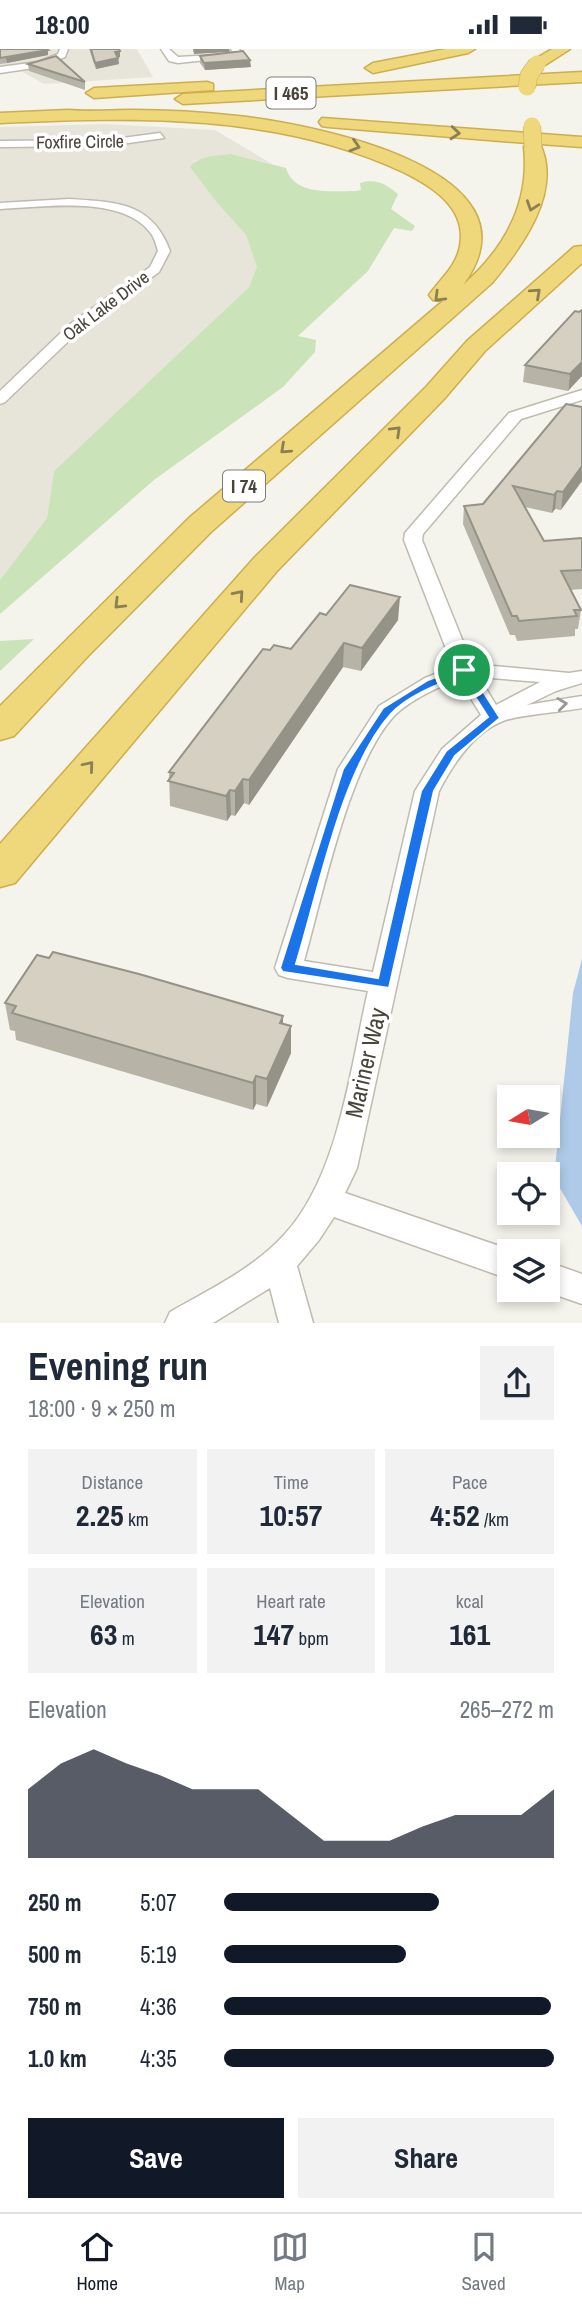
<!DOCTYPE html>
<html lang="en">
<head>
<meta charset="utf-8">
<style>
  :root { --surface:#fff; --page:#f2f2f3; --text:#1f2937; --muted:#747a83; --line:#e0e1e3; --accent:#111827 }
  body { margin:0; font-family:"Archivo Narrow",sans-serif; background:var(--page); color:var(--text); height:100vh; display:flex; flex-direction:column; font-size:26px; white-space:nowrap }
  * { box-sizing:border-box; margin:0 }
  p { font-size:23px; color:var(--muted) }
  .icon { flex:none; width:38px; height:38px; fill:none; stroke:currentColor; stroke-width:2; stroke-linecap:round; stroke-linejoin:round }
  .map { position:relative; height:1274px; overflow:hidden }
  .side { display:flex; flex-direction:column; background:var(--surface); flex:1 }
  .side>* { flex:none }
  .needle { width:46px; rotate:259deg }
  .fabs { position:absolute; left:497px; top:1036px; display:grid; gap:14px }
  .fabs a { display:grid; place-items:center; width:63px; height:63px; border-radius:0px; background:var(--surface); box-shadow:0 4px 10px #0003; font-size:35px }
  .pin { position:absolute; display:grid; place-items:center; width:60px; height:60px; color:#fff; margin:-30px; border:4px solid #fff; border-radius:50%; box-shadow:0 2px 7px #0007 }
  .round { display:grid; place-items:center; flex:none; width:74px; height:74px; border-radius:0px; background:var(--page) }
  .summary { display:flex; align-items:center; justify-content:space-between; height:119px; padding:0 28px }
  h1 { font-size:38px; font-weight:700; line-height:52px }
  .metrics { display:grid; grid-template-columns:repeat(3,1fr); gap:10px; height:119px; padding:7px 28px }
  .metrics div { display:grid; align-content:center; border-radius:0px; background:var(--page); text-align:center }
  .metrics b { font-size:30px; font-weight:700 }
  .metrics small { font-size:19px; font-weight:400 }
  .metrics p { font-size:19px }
  .chart { height:196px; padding:14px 28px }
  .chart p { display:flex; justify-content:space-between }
  .chart svg { width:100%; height:126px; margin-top:7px; fill:var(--accent); opacity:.7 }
  .primary-button { display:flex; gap:14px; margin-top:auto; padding:14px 28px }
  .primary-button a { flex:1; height:80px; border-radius:0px; background:var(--accent); color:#fff; font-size:28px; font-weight:700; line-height:80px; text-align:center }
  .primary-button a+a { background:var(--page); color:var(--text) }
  ul { padding:0 28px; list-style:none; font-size:23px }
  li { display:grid; grid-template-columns:112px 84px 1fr; align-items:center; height:52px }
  li i { height:18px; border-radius:9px; background:var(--accent) }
  .status { display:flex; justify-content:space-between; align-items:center; height:49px; padding:0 35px; background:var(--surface); direction:ltr }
  .status svg { height:19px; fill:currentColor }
  .dock { display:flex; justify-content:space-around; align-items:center; height:98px; border-top:2px solid var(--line); background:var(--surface); font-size:19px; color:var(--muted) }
  .dock a { display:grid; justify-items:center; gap:4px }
  .dock .selected { color:var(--accent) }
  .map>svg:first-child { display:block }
</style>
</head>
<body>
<div class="status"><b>18:00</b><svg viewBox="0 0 49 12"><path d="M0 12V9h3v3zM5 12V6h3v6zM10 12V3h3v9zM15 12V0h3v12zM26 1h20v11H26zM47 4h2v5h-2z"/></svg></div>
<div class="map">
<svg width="582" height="1274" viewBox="0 0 582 1274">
  <rect width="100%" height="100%" fill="#f4f3ec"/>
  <!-- residential -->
  <path fill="#e7e5da" d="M0,0H137L153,28L44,35L12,17L0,18Z
    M105,75L215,81L272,115L231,105L194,112L218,155L246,186L258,218L249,238L54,422L47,469L0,531V78Z"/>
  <!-- green -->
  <path fill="#cbe3b9" d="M231,105L286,119C294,147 332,142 356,142L361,141L360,134C376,129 386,135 398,145L391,160L415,177L412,182L394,179L368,222L298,287L316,291L315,303L283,338L154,431L0,565V531L47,469L54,422L249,238L257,218L246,186L218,155L190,118C199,106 217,107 231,105Z
    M34,590L0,622V592Z"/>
  <!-- water -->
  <path fill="#afcae9" d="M582,910V1177L554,1129L573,944Z"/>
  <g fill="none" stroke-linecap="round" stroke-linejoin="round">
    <defs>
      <path id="minor" d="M60,0H68L65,8L40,18L0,24V18L38,13L58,5Z
        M161,0H169L178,8L234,5L231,0H239L243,7L178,14L169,12Z
        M160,84L164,89L107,97L0,98V92L107,91Z
        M69,150C116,153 152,153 170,202L159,223L79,282L5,353L0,355V342L69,276L150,218L158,202C156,195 154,187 149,182C120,146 41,158 0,160V154Z
        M582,341V351L521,370L423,485L422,491L472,615L569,624L582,622V634L556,642L527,656L582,647V659C562,663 518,666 503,672C474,683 453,715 439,742L357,1119L345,1144L514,1202H509V1230L334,1168L319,1191L297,1217L313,1274H279L270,1239L213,1274H165L170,1263C210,1240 253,1220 284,1186C339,1127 350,1020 368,942L288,929L279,926L275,919L338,720L379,657L425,629L453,618L404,491L405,484L509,364ZM479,628L540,633L496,656ZM459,630L481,666L442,700L415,742L373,923L304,912C323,845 349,716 394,667C410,651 438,638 459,630Z
        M548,1213L582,1225V1255L542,1241H548Z"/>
      <path id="motorway" d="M446,0H475L468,4L373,24L365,19L373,14Z
        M552,0H570L542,18H532V12Z
        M582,23V33L183,55L175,50L183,45Z
        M207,33L213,35V41L94,49L86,44L94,39Z
        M68,61C89,63 111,61 132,61C167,61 203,63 238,67C310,75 549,120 463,236C505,199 530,154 524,98L527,94L328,78L322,77L319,73L322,69L582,88V98L540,95C563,143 521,199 492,234L211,483L88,607L14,687L0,691V657L189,469L443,252L433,251L429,246C441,229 456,218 460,197C467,159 433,138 403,123C278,64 136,68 0,74V64Z
        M582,197V214L485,302L444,350L277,522L15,834L0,838V795L255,508L426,338L467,292L574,198Z"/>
    </defs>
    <!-- minor casing -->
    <use href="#minor" stroke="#bfbbaf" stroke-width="3"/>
    <!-- motorway casing -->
    <use href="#motorway" stroke="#cdae4c" stroke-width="3"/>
    <!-- minor -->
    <use href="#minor" fill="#fff" fill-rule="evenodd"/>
    <!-- motorway -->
    <use href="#motorway" fill="#efd77c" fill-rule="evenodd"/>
    <defs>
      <path id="motorway-bridge" d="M527,38L529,26L537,15
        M532,77L533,98"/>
    </defs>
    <!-- motorway-bridge casing -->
    <use href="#motorway-bridge" stroke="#cdae4c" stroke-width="18" stroke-linecap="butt"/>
    <!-- motorway-bridge -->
    <use href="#motorway-bridge" stroke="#efd77c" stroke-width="17"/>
  </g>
  <!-- wall -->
  <path fill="#b7b3a7" d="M0,0L48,1V6L7,14L0,15Z
    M89,0H119L120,8H118L119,15L96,20Z
    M200,7L251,18L205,21L200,14Z
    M28,15L85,33V41L29,22Z
    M579,263L568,342L523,333L525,316Z
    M582,358L561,461L555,460L552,464L525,458L544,492L582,489V540L570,541L581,561L578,580H575V587L517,592L515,586H510L463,475L464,457L483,455Z
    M326,566L398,571L361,622L343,618L249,756L244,754L235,767L231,766L227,772L170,757L169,723L270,601L291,600Z
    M49,909L283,975L291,1004L267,1058L256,1055L253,1061L16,991L15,982L10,981L5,954Z"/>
  <!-- shaded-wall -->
  <path fill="#959288" d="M193,0H229L230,3L194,5Z
    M48,1V6L7,14L6,9Z
    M120,2V8L116,9L115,3Z
    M118,9L119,15L96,20L95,14Z
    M250,11L251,18L205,21L204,14Z
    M582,313V327L568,342L570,325Z
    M582,417V432L561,461L563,443Z
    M557,442L555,460L552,464L554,446Z
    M400,548L398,571L361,622L362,599Z
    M344,594L343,618L249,756V731Z
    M243,730L244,754L235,767V742Z
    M230,741L231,766L227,772L226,747Z
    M283,967V993L291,977V1004L267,1058V1030L280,974Z
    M256,1027V1055L253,1061V1034Z"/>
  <!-- building -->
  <path fill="#d5d0c2" stroke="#959288" stroke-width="2" d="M0,0H46L48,1L0,9Z
    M91,0H119L120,2L115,3L118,9L95,14Z
    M243,2L250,11L204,14L200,7Z
    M56,7L85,33L28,15Z
    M582,261V313L570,325L525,316L575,262L579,263Z
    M566,355L582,358V417L563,443L557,442L554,446L513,437L544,492L582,489V521L561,522L581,561H574L577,567L519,572L517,567H512L464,457L483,455Z
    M350,536L400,548L362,599L344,594L249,731L243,730L235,742L230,741L226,747L168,732L174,724L169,723L263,600L270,601L274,596L291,600L320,564L326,566Z
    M53,903L139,925L283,967L280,974L291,977L267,1030L256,1027L253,1034L12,964L16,957L5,954L37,906L49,909Z"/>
  <!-- one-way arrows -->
  <defs><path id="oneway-chevron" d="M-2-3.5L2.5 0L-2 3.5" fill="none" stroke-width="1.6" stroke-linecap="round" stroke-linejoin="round" transform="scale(1.75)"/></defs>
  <g stroke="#8b7f54">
    <use href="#oneway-chevron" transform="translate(455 84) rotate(5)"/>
    <use href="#oneway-chevron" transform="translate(355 97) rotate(17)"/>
    <use href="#oneway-chevron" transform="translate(532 157) rotate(109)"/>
    <use href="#oneway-chevron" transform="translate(536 244) rotate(-42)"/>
    <use href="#oneway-chevron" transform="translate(439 248) rotate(135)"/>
    <use href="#oneway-chevron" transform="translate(396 382) rotate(-44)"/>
    <use href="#oneway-chevron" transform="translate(285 400) rotate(138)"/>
    <use href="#oneway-chevron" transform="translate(239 546) rotate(-49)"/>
    <use href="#oneway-chevron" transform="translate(119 555) rotate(135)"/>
    <use href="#oneway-chevron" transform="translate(89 717) rotate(-50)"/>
  </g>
  <use stroke="#9a9893" href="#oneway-chevron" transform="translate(562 655) rotate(-7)"/>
  <!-- route -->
  <path fill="#1a73e8" stroke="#fff" stroke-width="2" fill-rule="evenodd" d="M464,618L468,619L500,669L455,707L434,742L389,939L283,923L280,919L343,720L383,659L428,631ZM461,626L488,668L446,702L421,742L378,929L296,915C318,844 342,719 391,665C407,647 439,635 461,626Z"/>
  <g text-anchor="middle" stroke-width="7" stroke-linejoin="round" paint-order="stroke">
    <!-- far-street labels -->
    <g font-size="18" fill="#48443a" stroke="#fff">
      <text transform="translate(80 93) rotate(-1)" y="6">Foxfire Circle</text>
      <text transform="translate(106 257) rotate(-37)" y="6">Oak Lake Drive</text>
    </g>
    <!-- shield labels -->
    <g fill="#fff" stroke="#7f7c75" stroke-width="2">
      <rect x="266.5" y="28.5" width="49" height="31" rx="5"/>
      <rect x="223" y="421.5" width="42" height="31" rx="5"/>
    </g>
    <g font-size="19" font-weight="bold" fill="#48443a">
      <text x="291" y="51">I 465</text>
      <text x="244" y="444">I 74</text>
    </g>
    <!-- near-street labels -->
    <g font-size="24" fill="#48443a" stroke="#fff">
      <text transform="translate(366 1014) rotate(-77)" y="8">Mariner Way</text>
    </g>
  </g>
</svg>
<div class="fabs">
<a><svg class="needle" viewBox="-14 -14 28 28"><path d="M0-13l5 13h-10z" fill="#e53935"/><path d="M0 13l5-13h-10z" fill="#747a83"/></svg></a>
<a><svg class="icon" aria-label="locate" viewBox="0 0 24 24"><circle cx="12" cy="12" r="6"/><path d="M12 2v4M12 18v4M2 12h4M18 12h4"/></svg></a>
<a><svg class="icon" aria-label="layers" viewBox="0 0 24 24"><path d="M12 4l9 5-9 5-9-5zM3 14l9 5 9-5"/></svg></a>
</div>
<div class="pin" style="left:464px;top:621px;background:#1e9e55"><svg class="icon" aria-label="arrive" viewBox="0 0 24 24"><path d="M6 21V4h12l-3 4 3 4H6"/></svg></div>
</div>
<section class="side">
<div class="summary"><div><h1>Evening run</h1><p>18:00 · 9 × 250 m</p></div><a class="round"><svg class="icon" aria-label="share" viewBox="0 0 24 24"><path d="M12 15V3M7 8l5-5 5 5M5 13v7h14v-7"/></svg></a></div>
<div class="metrics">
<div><p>Distance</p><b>2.25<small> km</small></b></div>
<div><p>Time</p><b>10:57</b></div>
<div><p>Pace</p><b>4:52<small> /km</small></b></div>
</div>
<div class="metrics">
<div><p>Elevation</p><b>63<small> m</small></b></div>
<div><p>Heart rate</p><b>147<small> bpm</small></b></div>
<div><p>kcal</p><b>161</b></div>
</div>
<div class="chart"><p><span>Elevation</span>265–272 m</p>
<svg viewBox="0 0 160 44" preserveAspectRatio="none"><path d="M0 44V20L10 11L20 6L30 11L40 15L50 20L60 20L70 20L80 29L90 38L100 38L110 38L120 33L130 29L140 29L150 29L160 20V44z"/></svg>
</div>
<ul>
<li><b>250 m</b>5:07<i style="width:65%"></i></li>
<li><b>500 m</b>5:19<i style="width:55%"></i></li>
<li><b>750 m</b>4:36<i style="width:99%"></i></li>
<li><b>1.0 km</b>4:35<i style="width:100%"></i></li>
</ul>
<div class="primary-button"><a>Save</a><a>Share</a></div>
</section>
<nav class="dock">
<a class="selected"><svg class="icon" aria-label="home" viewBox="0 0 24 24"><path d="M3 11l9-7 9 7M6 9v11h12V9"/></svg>Home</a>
<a><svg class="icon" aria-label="map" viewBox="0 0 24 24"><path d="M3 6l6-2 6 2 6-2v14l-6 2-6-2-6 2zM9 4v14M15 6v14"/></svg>Map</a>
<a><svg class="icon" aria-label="saved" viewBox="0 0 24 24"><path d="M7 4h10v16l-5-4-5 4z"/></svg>Saved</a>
</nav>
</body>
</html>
